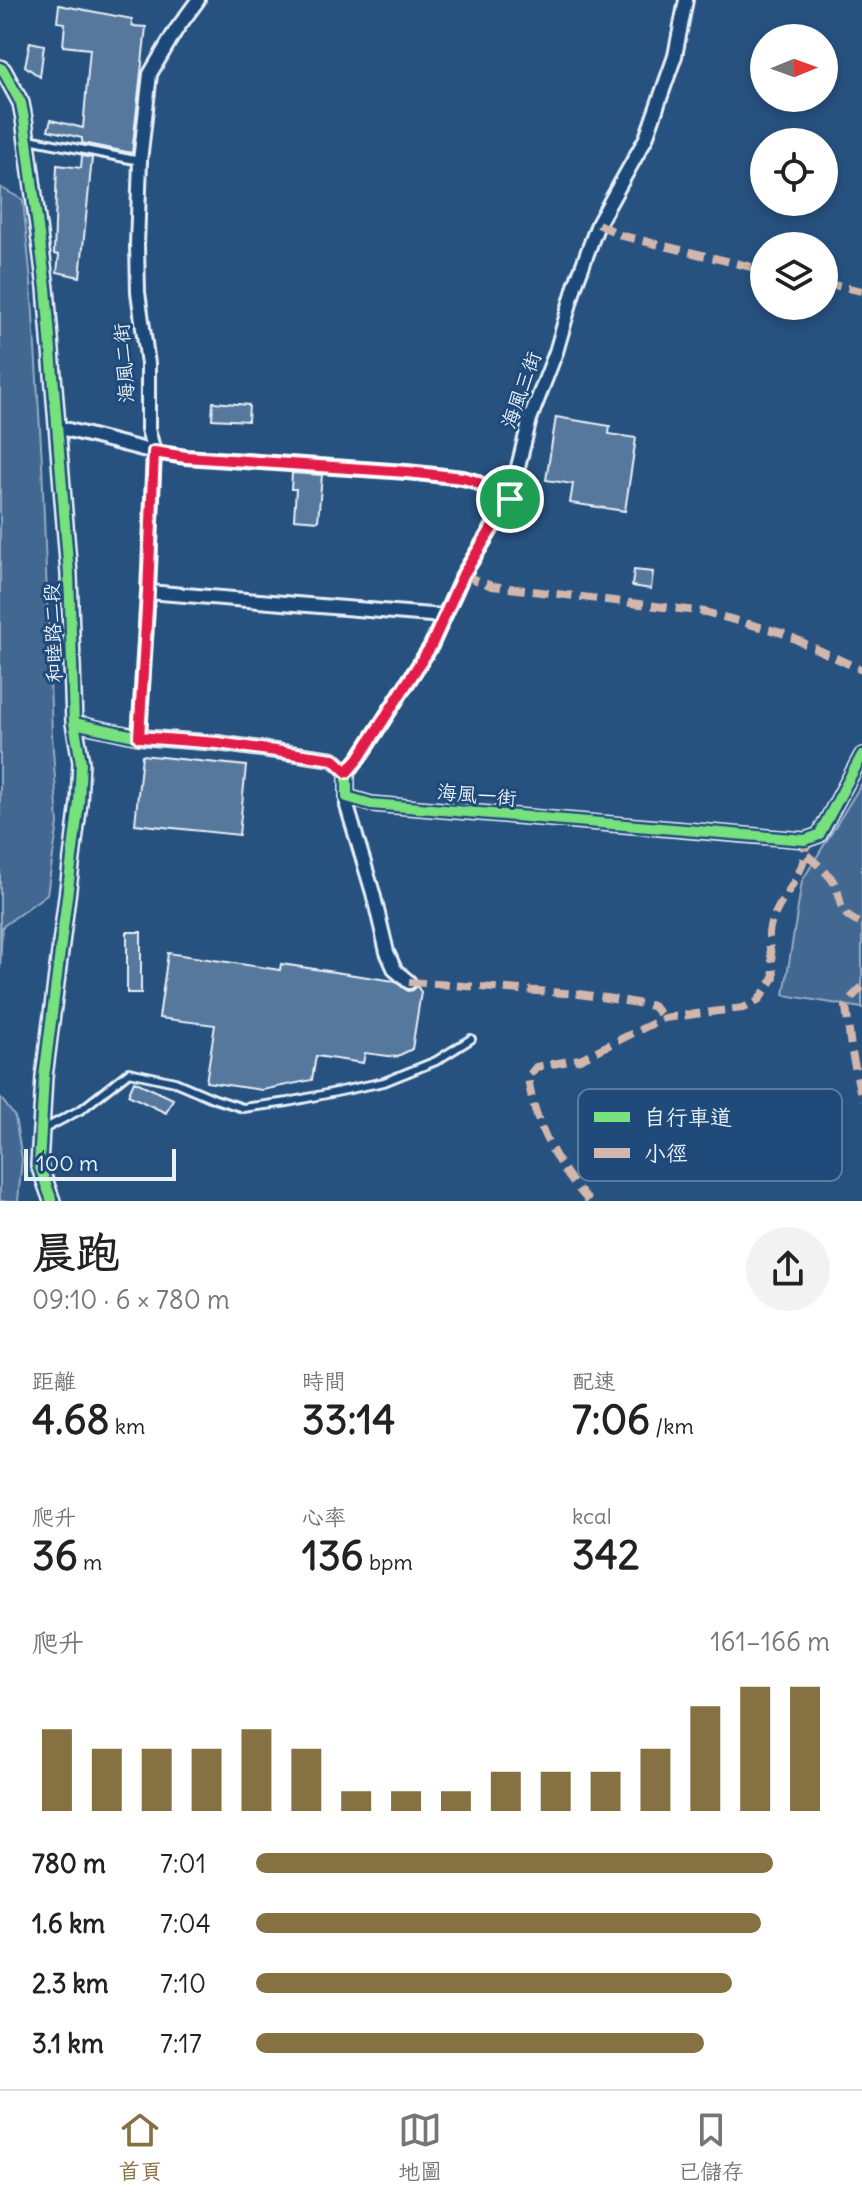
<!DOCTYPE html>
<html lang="zh-TW">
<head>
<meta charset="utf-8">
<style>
  :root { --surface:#fff; --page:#f2f2f2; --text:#222; --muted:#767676; --line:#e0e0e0; --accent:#857141 }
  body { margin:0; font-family:Delius,"LXGW WenKai TC",sans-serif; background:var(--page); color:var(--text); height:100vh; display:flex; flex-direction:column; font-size:30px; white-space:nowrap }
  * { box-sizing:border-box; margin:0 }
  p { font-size:26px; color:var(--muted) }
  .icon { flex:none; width:44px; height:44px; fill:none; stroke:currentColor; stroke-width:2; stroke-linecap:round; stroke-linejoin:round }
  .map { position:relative; height:1201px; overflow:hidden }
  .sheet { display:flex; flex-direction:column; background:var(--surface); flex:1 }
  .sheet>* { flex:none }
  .needle { width:52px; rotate:89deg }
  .fabs { position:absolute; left:750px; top:24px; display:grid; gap:16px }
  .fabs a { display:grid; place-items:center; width:88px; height:88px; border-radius:50%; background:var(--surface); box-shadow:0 4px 12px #0003; font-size:40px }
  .scale { position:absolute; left:24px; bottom:20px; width:152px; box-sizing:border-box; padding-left:8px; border:4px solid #e8f1f8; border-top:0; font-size:22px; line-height:28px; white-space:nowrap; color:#e8f1f8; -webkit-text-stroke:6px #1f4a7a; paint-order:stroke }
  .pin { position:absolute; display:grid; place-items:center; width:68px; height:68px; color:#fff; margin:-34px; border:4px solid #fff; border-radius:50%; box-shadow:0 2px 8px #0007 }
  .round { display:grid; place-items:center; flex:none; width:84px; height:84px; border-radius:42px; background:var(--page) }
  .headline { display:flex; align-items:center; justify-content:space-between; height:136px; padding:0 32px }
  h1 { font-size:44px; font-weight:700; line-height:60px }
  .metrics { display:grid; grid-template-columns:repeat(3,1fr); gap:12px; height:136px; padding:8px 32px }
  .metrics div { display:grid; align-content:center }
  .metrics b { font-size:40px; font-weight:700 }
  .metrics small { font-size:22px; font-weight:400 }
  .metrics p { font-size:22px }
  .chart { height:224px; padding:16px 32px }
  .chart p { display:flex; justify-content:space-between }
  .chart svg { width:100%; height:144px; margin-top:8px; stroke:var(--accent); stroke-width:6 }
  ul { padding:0 32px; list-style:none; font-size:26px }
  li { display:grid; grid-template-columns:128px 96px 1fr; align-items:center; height:60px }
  li i { height:20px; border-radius:10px; background:var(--accent) }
  .tab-bar { display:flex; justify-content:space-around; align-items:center; height:112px; border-top:2px solid var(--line); background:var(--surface); font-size:22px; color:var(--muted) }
  .tab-bar a { display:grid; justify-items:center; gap:4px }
  .tab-bar .current { color:var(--accent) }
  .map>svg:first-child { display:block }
</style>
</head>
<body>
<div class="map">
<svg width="862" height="1201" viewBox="0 0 862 1201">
  <rect width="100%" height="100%" fill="#27517f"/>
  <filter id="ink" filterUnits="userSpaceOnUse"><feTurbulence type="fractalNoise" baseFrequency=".0125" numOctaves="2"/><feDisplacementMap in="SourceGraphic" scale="16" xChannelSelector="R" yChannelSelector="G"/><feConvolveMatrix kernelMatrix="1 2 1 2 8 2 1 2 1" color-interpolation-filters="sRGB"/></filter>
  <g filter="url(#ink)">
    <!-- green -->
    <path fill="#436891" stroke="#96acc4" stroke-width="2" d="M0,187L23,200L31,282L42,462L52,734L58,824L47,894L2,927L0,969Z
      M862,783V1008L784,995L802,881Z
      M0,1097L15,1117L22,1159L18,1201H0Z"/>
    <!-- building -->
    <path fill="#57789d" stroke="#e8f1f8" stroke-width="2" d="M59,5L132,19V26L146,27L132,153L82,143V138L48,130L51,120L83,128L90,49L63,46L65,23L57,22Z
      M30,42L44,45L40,77L25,66Z
      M82,156L92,158L80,277L57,272L59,255L54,254L57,165L81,168Z
      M213,402L249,405L248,421L212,419Z
      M556,417L610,426L609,434L636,438L625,511L570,503L573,484L546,480Z
      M292,473L322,475L318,521L294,519L296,489H291Z
      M634,570L653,572L651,589L632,586Z
      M142,755L246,766L239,835L135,824Z
      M127,932H141V993H127Z
      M168,953L280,970L281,964L394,981L408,991L413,990L417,986L421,992L412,1049L396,1057L365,1053L363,1063L316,1056L312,1080L262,1090L206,1082L215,1025L159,1018Z
      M134,1081L173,1099L166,1113L128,1095Z"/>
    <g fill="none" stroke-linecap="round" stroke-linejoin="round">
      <defs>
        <path id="service" d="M29,139L140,161
          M42,1130L82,1109L129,1072L175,1082L215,1099L243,1108L288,1102L384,1082L436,1061L471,1039"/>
        <path id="minor" d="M57,427L154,452L186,457L407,472L463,478L474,481L510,499
          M148,592L443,616
          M74,723L139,737L218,743L333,759L347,772V797L371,804L805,840L819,835L862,755
          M139,737L148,592L154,452L148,429V364L138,292L137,245L140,161L150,74L176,30L198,0
          M347,772L359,758L431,646L463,575L510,499L530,419L556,352L575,286L598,224L646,138L675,56L686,0
          M347,797V806L373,893L387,952L395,970L409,982"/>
        <path id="tertiary" d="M0,68L3,70L21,103L24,119L46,288L69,574L74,723L81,762L79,803L44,1077L39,1165L52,1201"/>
      </defs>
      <!-- service casing -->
      <use href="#service" stroke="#e8f1f8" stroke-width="12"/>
      <!-- minor casing -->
      <use href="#minor" stroke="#e8f1f8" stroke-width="18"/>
      <!-- tertiary casing -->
      <use href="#tertiary" stroke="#e8f1f8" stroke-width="20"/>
      <!-- service -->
      <use href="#service" stroke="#1f4a7a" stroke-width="6"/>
      <!-- minor -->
      <use href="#minor" stroke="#1f4a7a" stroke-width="12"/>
      <!-- tertiary -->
      <use href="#tertiary" stroke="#1f4a7a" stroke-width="14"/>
      <!-- quiet -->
      <path stroke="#d1b7ad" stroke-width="8" stroke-dasharray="16 8" stroke-linecap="butt" d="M598,224L623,236L764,270
        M824,283L862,291
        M463,575L492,586L705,612L782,633L862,670
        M807,855C815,862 824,870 831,878C846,900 832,912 862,924
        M409,982L579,994L620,1000L653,1006L664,1018
        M862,987L853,996L846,1007L851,1048L862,1100
        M589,1201C557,1167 534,1123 528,1077L536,1067L580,1059L664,1018L743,1008L758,1001L774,978C774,962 766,943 770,927C779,895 809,875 805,840"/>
      <defs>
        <path id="cycleway" d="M0,68L3,70L21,103L24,119L46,288L69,574L74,723L81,762L79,803L44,1077L39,1165L52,1201
          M74,723L139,737L218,743L333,759L347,772V797L371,804L805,840L819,835L862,755"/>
      </defs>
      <!-- cycleway casing -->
      <use href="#cycleway" stroke="#1f4a7a" stroke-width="15"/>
      <!-- cycleway -->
      <use href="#cycleway" stroke="#77e17e" stroke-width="10"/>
    </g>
  </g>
  <g fill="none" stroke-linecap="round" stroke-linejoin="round" filter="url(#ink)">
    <defs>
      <path id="route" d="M154,452L186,457L407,472L463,478L474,481L510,499L463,575L431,646L359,758L347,772L333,759L218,743L139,737L148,592Z"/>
    </defs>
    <!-- route casing -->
    <use href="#route" stroke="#fff" stroke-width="16"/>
    <!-- route -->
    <use href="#route" stroke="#e11d48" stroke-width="10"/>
  </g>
  <g text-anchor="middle" stroke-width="6" stroke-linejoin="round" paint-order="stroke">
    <!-- street labels -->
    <g font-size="20" fill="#e8f1f8" stroke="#1f4a7a">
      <text transform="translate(124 363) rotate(-94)" y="7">海風二街</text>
      <text transform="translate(521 390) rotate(-70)" y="7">海風三街</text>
      <text transform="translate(53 633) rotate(-92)" y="7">和睦路二段</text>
      <text transform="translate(477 795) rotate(5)" y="7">海風一街</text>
    </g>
  </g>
  <!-- legend -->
  <rect x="578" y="1089" width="264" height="92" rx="12" fill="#1f4a7a" stroke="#5b7ca0" stroke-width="2"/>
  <rect x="594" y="1112" width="36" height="10" fill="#77e17e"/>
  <rect x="594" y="1148" width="36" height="10" fill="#d1b7ad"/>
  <g font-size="22" fill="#e8f1f8">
    <text x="644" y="1125">自行車道</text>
    <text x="644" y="1161">小徑</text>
  </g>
</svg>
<div class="fabs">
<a><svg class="needle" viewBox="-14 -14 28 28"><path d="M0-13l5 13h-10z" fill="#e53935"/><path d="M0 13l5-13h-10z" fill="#767676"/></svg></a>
<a><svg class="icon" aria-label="locate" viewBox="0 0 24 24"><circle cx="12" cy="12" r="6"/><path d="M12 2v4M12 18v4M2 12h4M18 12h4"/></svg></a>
<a><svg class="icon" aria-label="layers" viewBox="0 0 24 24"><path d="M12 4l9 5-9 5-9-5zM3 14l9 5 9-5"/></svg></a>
</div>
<div class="scale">100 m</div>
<div class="pin" style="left:510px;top:499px;background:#1e9e55"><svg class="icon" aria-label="arrive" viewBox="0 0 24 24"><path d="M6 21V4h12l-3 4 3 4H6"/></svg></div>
</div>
<section class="sheet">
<div class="headline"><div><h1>晨跑</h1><p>09:10 · 6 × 780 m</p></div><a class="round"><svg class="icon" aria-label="share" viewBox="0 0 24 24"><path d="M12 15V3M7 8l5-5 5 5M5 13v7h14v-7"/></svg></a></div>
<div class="metrics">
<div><p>距離</p><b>4.68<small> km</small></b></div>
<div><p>時間</p><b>33:14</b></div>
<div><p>配速</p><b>7:06<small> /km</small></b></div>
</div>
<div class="metrics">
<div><p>爬升</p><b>36<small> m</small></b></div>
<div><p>心率</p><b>136<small> bpm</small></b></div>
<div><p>kcal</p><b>342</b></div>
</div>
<div class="chart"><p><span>爬升</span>161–166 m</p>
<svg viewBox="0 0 160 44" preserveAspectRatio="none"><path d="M5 44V19M15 44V25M25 44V25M35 44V25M45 44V19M55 44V25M65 44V38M75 44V38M85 44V38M95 44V32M105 44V32M115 44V32M125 44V25M135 44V12M145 44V6M155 44V6"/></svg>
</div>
<ul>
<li><b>780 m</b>7:01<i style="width:90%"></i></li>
<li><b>1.6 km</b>7:04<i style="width:88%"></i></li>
<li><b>2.3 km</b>7:10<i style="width:83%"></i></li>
<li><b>3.1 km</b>7:17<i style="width:78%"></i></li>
</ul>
</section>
<nav class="tab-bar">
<a class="current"><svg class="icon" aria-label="home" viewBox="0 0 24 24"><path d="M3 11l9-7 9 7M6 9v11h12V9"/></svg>首頁</a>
<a><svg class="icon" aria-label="map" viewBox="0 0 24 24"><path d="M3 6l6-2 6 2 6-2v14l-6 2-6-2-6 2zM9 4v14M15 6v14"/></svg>地圖</a>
<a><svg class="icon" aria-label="saved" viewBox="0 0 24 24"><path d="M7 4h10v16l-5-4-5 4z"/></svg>已儲存</a>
</nav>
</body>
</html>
